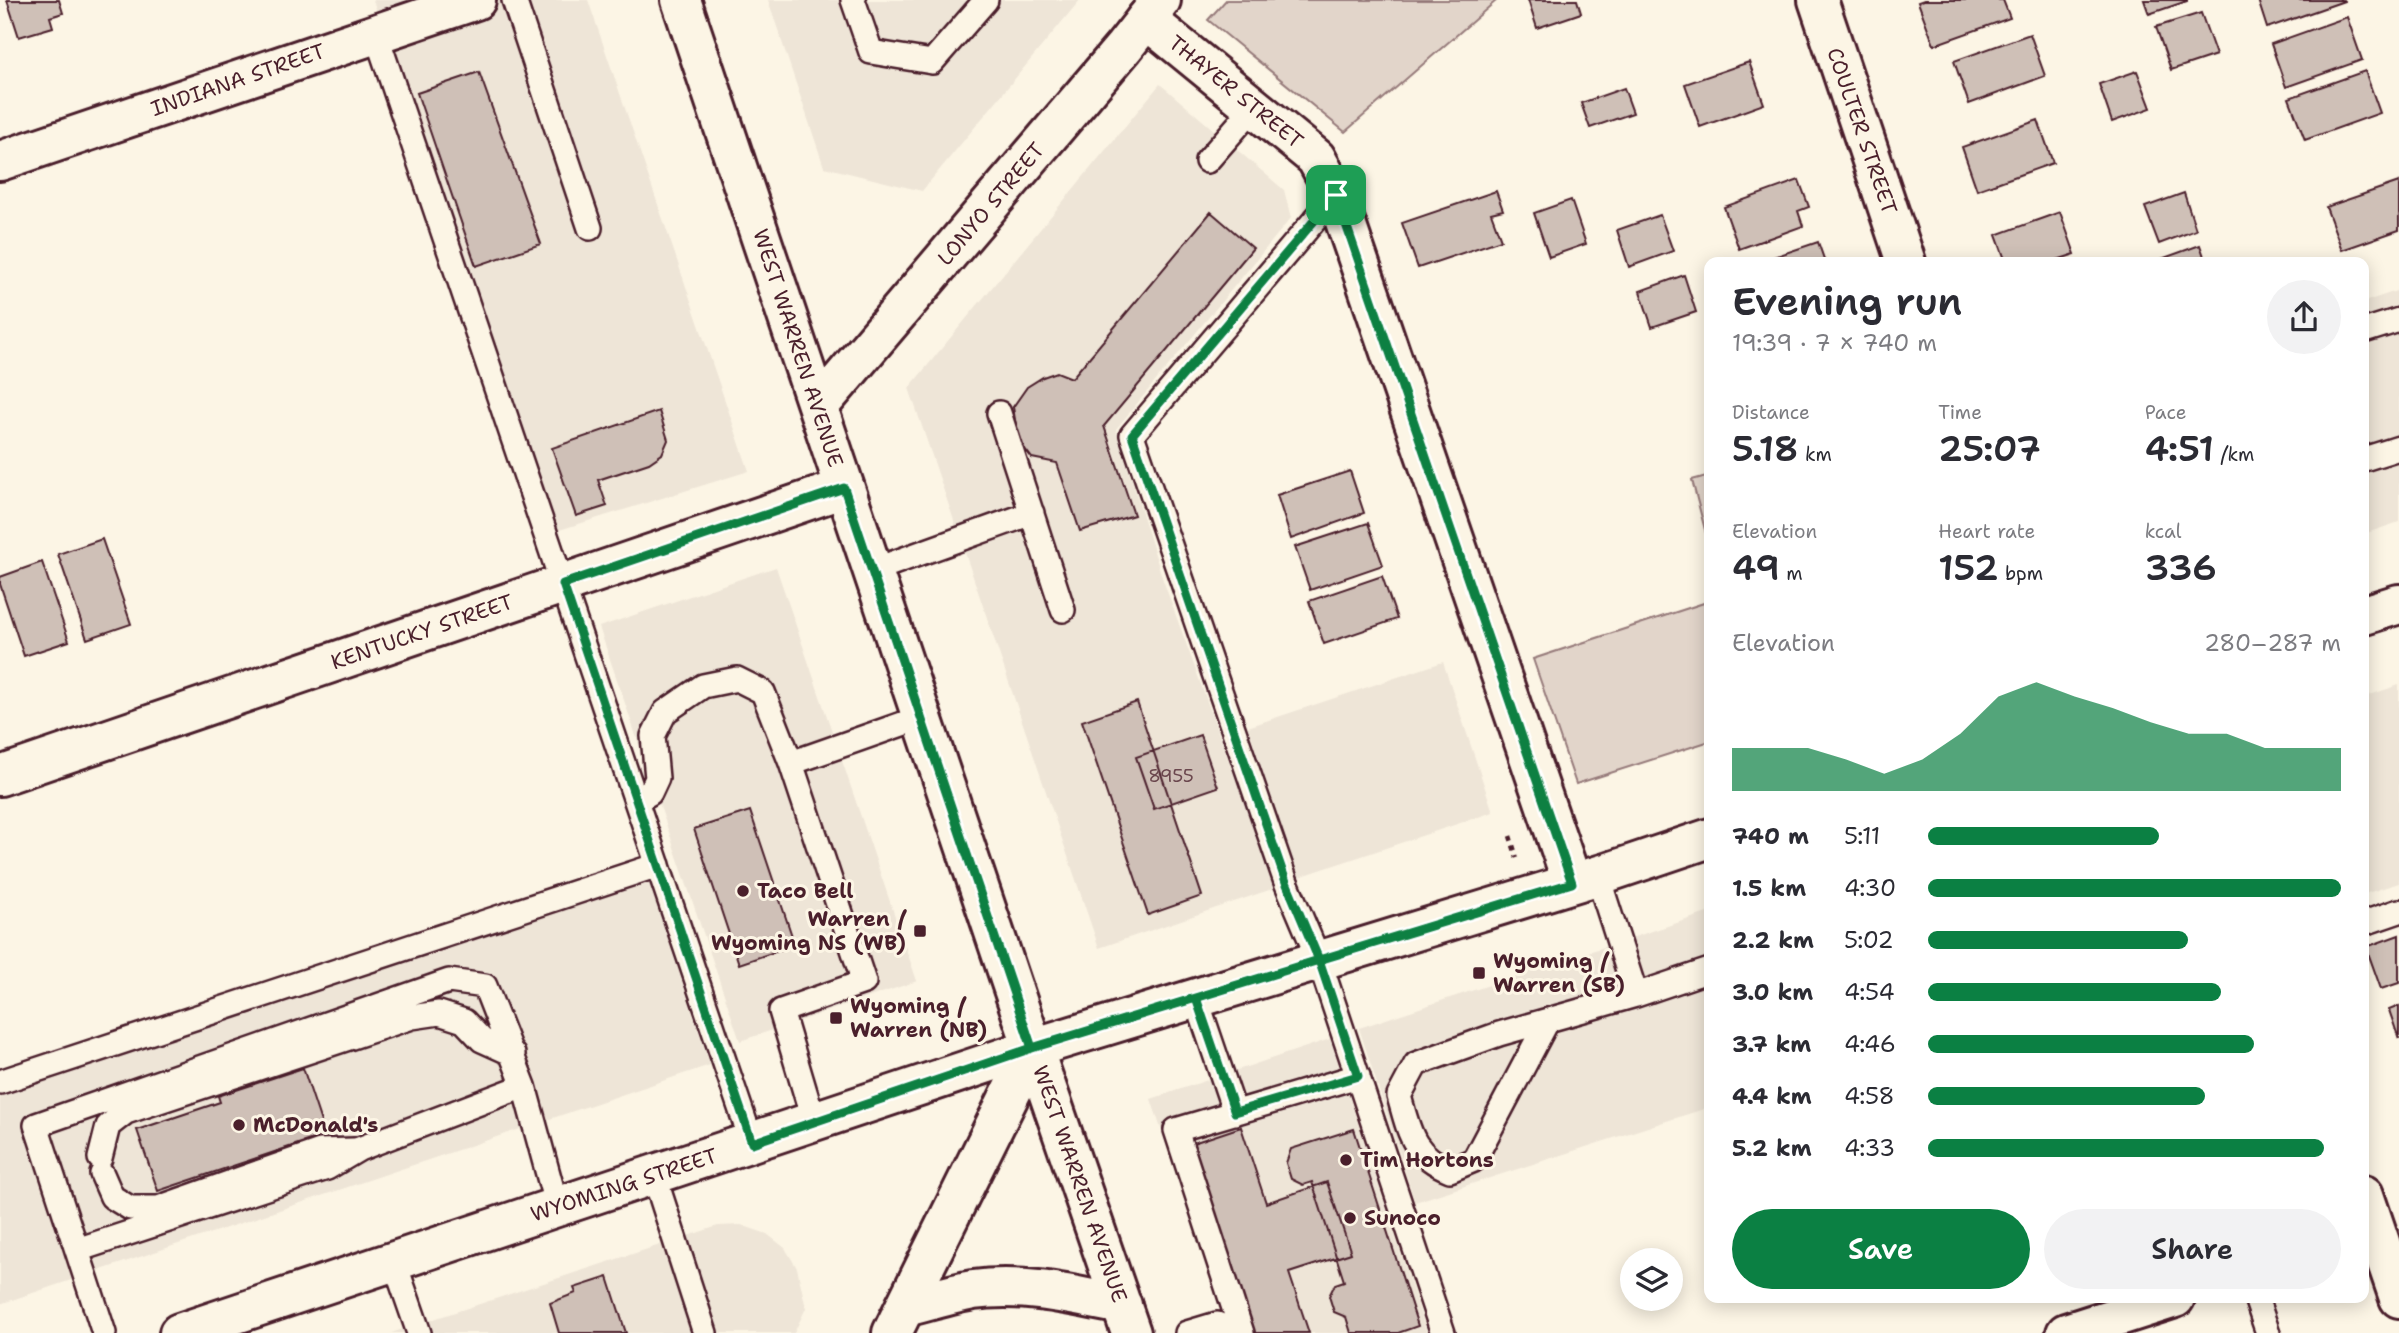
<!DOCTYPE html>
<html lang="en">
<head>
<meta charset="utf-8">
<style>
  :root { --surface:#fff; --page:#f2f2f3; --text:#2b2b33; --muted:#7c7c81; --accent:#0b8043 }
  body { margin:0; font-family:"Shantell Sans",sans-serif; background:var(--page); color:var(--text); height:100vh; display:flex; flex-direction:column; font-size:26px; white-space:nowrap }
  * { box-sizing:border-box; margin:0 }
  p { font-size:23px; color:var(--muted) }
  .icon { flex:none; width:38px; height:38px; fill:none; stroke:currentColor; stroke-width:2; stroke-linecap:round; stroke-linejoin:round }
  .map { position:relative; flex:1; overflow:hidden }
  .panel { position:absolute; left:1704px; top:257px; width:665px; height:1046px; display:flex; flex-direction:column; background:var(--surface); border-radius:14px; box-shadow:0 4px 18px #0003 }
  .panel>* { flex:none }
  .controls { position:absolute; left:1620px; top:1248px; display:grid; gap:14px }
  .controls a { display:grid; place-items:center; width:63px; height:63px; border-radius:50%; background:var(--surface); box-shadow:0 4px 18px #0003; font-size:35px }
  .pin { position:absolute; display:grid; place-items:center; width:60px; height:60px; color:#fff; margin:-30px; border-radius:14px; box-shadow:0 4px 10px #0006 }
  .round { display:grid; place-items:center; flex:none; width:74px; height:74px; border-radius:37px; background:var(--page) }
  .overview { display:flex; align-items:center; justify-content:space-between; height:119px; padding:0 28px }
  h1 { font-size:38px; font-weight:600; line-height:52px }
  .metrics { display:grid; grid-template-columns:repeat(3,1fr); gap:10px; height:119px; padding:7px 28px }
  .metrics div { display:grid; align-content:center }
  .metrics b { font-size:35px; font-weight:600 }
  .metrics small { font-size:19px; font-weight:400 }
  .metrics p { font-size:19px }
  .chart { height:196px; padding:14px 28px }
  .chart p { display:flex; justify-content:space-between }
  .chart svg { width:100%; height:126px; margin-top:7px; fill:var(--accent); opacity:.7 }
  .action { display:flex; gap:14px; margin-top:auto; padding:14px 28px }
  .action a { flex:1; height:80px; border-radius:42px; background:var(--accent); color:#fff; font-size:28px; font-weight:600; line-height:80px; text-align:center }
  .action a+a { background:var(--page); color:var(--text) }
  ul { padding:0 28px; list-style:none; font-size:23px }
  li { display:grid; grid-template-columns:112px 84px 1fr; align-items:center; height:52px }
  li i { height:18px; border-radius:9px; background:var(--accent) }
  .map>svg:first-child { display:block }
</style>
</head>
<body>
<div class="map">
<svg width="2399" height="1333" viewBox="0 0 2399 1333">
  <rect width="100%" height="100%" fill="#fcf5e5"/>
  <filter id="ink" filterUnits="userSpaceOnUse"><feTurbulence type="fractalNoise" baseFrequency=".0143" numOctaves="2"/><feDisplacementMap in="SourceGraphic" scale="14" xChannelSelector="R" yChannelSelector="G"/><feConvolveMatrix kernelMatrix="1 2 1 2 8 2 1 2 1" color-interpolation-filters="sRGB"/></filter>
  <g filter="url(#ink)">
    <!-- built -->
    <path fill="#eee5d7" d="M373,0H588L749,471L556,531Z
      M768,0H1080L922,191L824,167Z
      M1160,84L1284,190L1291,218L1116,429L1163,580L1275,888L1099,948L909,388Z
      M2399,290V522L2364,534V302Z
      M776,567L917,981L740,1041L599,627Z
      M1443,662L1493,812L1299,877L1248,727Z
      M2399,685V883L2364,894V697Z
      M647,877L710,1065L0,1304V1095Z
      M1710,912V1107L1415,1202L1359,1028Z
      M1330,1039L1427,1333H1230L1151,1099Z
      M741,1225L767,1234L785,1248L797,1268L806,1308L794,1333H391L718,1226Z"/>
    <!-- green -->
    <path fill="#e2d5ca" stroke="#967a7a" stroke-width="2" d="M1226,0H1497L1345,132L1208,20Z
      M1710,475V549L1692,480Z
      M1710,601V741L1576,784L1533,659Z"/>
    <!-- building -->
    <path fill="#cfc0b7" stroke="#4a1f2b" stroke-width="2" d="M7,0H59L63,13L50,17L53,27L19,37Z
      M1528,0H1577L1581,13L1537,28Z
      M1924,0H2003L2010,18L1934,45L1918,2Z
      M2144,0H2187V1L2149,14Z
      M2258,0H2343L2344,1L2267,28Z
      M2201,13L2216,55L2171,70L2156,27Z
      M2347,17L2362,60L2286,87L2271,44Z
      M2030,34L2045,76L1969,104L1954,61Z
      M1749,62L1764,104L1700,127L1685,84Z
      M2137,71L2151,108L2112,122L2099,84Z
      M2365,71L2380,113L2305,140L2289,98Z
      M479,72L541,244L476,266L417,93Z
      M1624,88L1633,113L1590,128L1581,103Z
      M2038,120L2053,163L1977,190L1962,147Z
      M1799,180L1809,207L1798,211L1803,226L1739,249L1724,207Z
      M2399,182V230L2342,250L2326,207Z
      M1496,191L1503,210L1491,213L1501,240L1418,268L1402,223Z
      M2184,193L2196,230L2159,244L2145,207Z
      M1571,200L1586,244L1549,257L1534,213Z
      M1211,212L1253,248L1104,426L1134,515L1080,531L1057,463L1032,458L1018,440L1013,407L1027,387L1043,377L1057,372L1072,378Z
      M2060,212L2075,254L2051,262H2006L1996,235Z
      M1660,215L1673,251L1629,267L1617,230Z
      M1818,242L1825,262H1759Z
      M2200,245L2206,262H2162L2161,259Z
      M1684,275L1696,312L1652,327L1640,291Z
      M659,411L668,440L662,454L649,463L598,480L607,506L576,516L552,448Z
      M1350,471L1364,513L1291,539L1277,495Z
      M1368,523L1383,565L1310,590L1295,547Z
      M102,539L131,624L87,639L58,554Z
      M42,562L69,641L24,656L0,584V577Z
      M1382,576L1397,619L1324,644L1309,601Z
      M1137,702L1202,896L1148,915L1082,721Z
      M1200,735L1218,787L1154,809L1136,757Z
      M750,811L795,945L739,964L694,829Z
      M2399,935V983L2381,989L2366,947Z
      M2399,1006V1039L2389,1010Z
      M303,1068L322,1125L313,1128L316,1138L158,1191L137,1130L220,1102L218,1096Z
      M1241,1127L1266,1203L1327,1182L1351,1253L1289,1273L1309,1333H1249L1187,1145Z
      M1354,1129L1418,1326L1398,1333H1351L1346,1317L1334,1312L1329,1296L1335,1284L1344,1281L1312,1182L1303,1185L1291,1179L1286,1163L1291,1149Z
      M608,1277L626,1333H559L550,1303L576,1293L574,1288Z"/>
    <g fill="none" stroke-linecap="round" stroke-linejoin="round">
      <defs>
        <path id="lane" d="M514,0L590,228
          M853,0L871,52L932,62L986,0
          M376,34L752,1143
          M1207,161L1254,107
          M1336,195L1132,435L1286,882L1319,960L1443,1333
          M2364,331L2399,320
          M999,413L1063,610
          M2364,459L2399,448
          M871,571L1032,513
          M636,801L650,793L657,778L653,736L665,712L703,686L737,679L763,692L791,763
          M1597,874L1636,995
          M2364,923L2399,911
          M1196,998L1235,1113
          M1548,1020L1474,1160L1450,1170C1412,1155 1409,1131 1399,1096L1416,1064L1499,1034L1636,995L1710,970
          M0,1082L658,865
          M814,1122L781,1011L864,982L791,763L922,717
          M100,1158L108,1126L126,1112L412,1017L439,1013L464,1021L482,1040L513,1054
          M102,1174L112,1197L130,1208H158L320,1151L354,1150
          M654,1175L705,1333
          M77,1250L327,1168L359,1149L524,1086
          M394,1261L419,1333
          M2256,1298L2268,1333
          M104,1333L36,1125L449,981L485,986L524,1086L557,1207
          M1187,1333L1217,1324L1236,1333
          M1242,1333L1176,1130L1358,1076"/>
        <path id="street" d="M1818,0L1906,262
          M1146,19L1316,158L1336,195L1572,882
          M0,161L476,0
          M0,776L844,488
          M2364,1195L2399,1298
          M892,1333L1033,1048
          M2066,1333L2175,1298"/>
        <path id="secondary" d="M819,406L1124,47L1161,0
          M2364,615L2399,604
          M1033,1048L1131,1333
          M905,1307C927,1302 950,1294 973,1290C1024,1283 1072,1295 1122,1305
          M179,1333L1033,1048L1606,873L1710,838"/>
        <path id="primary" d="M681,0L1033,1048"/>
      </defs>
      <!-- lane casing -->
      <use href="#lane" stroke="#4a1f2b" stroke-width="28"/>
      <!-- street casing -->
      <use href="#street" stroke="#4a1f2b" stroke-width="44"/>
      <!-- secondary casing -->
      <use href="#secondary" stroke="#4a1f2b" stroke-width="44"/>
      <!-- primary casing -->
      <use href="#primary" stroke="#4a1f2b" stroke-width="44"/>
      <!-- path -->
      <path stroke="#4a1f2b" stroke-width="4.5" stroke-dasharray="5 5" stroke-linecap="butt" d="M1510,836L1517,858"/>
      <!-- lane -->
      <use href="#lane" stroke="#fcf5e5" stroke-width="23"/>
      <!-- street -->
      <use href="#street" stroke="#fcf5e5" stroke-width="38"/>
      <!-- secondary -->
      <use href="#secondary" stroke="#fcf5e5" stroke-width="38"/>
      <!-- primary -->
      <use href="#primary" stroke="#fcf5e5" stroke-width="38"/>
    </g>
  </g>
  <g fill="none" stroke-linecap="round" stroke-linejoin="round" filter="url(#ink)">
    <defs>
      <path id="route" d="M1336,195L1132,435L1286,882L1319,960L1032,1048L844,488L563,584L752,1143L1032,1048L1196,998L1235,1112L1358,1076L1319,960L1572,883L1336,195"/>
    </defs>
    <!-- route casing -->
    <use href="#route" stroke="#fff" stroke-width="14"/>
    <!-- route -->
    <use href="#route" stroke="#0b8043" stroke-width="9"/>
  </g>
  <!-- markers -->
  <g fill="#4a1f2b" stroke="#fcf5e5" stroke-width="2.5">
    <circle cx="743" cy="891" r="7"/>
    <rect x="913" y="924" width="14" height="14" rx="3.5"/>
    <rect x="1472" y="966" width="14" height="14" rx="3.5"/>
    <rect x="829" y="1011" width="14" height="14" rx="3.5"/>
    <circle cx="239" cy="1125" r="7"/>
    <circle cx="1346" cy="1160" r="7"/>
    <circle cx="1350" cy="1218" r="7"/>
  </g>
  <g text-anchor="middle" stroke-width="6" stroke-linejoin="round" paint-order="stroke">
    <!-- number labels -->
    <g font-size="18" fill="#6b474e">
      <text x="1171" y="782">8955</text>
    </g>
    <!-- street labels -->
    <g font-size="21" fill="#4a1f2b" stroke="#fcf5e5">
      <text transform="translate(238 80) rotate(-19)" y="7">INDIANA STREET</text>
      <text transform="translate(1236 92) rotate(39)" y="7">THAYER STREET</text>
      <text transform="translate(1862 131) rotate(71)" y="7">COULTER STREET</text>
      <text transform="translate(991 204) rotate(-50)" y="7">LONYO STREET</text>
      <text transform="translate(798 348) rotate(72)" y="7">WEST WARREN AVENUE</text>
      <text transform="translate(422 632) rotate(-19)" y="7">KENTUCKY STREET</text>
      <text transform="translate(1080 1184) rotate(71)" y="7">WEST WARREN AVENUE</text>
      <text transform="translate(624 1185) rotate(-18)" y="7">WYOMING STREET</text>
    </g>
    <!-- poi labels -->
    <g font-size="21" font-weight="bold" fill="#4a1f2b" stroke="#fcf5e5" text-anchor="start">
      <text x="757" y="898">Taco Bell</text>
      <text x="906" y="926" text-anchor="end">Warren /<tspan x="906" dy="24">Wyoming NS (WB)</tspan></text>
      <text x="1493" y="968">Wyoming /<tspan x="1493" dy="24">Warren (SB)</tspan></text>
      <text x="850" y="1013">Wyoming /<tspan x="850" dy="24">Warren (NB)</tspan></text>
      <text x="253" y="1132">McDonald's</text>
      <text x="1360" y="1167">Tim Hortons</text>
      <text x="1364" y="1225">Sunoco</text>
    </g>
  </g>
</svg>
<div class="controls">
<a><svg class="icon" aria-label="layers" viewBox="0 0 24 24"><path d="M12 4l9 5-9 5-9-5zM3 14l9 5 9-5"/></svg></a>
</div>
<div class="pin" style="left:1336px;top:195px;background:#1e9e55"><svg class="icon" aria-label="arrive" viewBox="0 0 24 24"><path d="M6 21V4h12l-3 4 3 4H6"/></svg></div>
<section class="panel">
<div class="overview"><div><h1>Evening run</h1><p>19:39 · 7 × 740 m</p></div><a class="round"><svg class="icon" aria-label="share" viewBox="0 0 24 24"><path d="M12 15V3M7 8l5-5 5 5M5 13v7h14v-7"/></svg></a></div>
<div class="metrics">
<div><p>Distance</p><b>5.18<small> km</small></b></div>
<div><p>Time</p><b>25:07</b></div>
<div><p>Pace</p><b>4:51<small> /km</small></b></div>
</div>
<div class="metrics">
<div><p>Elevation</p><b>49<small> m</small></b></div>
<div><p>Heart rate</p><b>152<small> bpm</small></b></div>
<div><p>kcal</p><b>336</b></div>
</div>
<div class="chart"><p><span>Elevation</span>280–287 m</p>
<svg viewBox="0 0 160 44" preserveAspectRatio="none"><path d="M0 44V29L10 29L20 29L30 33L40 38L50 33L60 24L70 11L80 6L90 11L100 15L110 20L120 24L130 24L140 29L150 29L160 29V44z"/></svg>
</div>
<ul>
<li><b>740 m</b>5:11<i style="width:56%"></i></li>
<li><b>1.5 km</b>4:30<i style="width:100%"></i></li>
<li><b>2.2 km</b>5:02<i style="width:63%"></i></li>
<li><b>3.0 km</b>4:54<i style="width:71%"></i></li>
<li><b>3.7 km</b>4:46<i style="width:79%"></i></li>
<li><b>4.4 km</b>4:58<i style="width:67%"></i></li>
<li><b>5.2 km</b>4:33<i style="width:96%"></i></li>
</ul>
<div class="action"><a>Save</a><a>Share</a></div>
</section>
</div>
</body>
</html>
